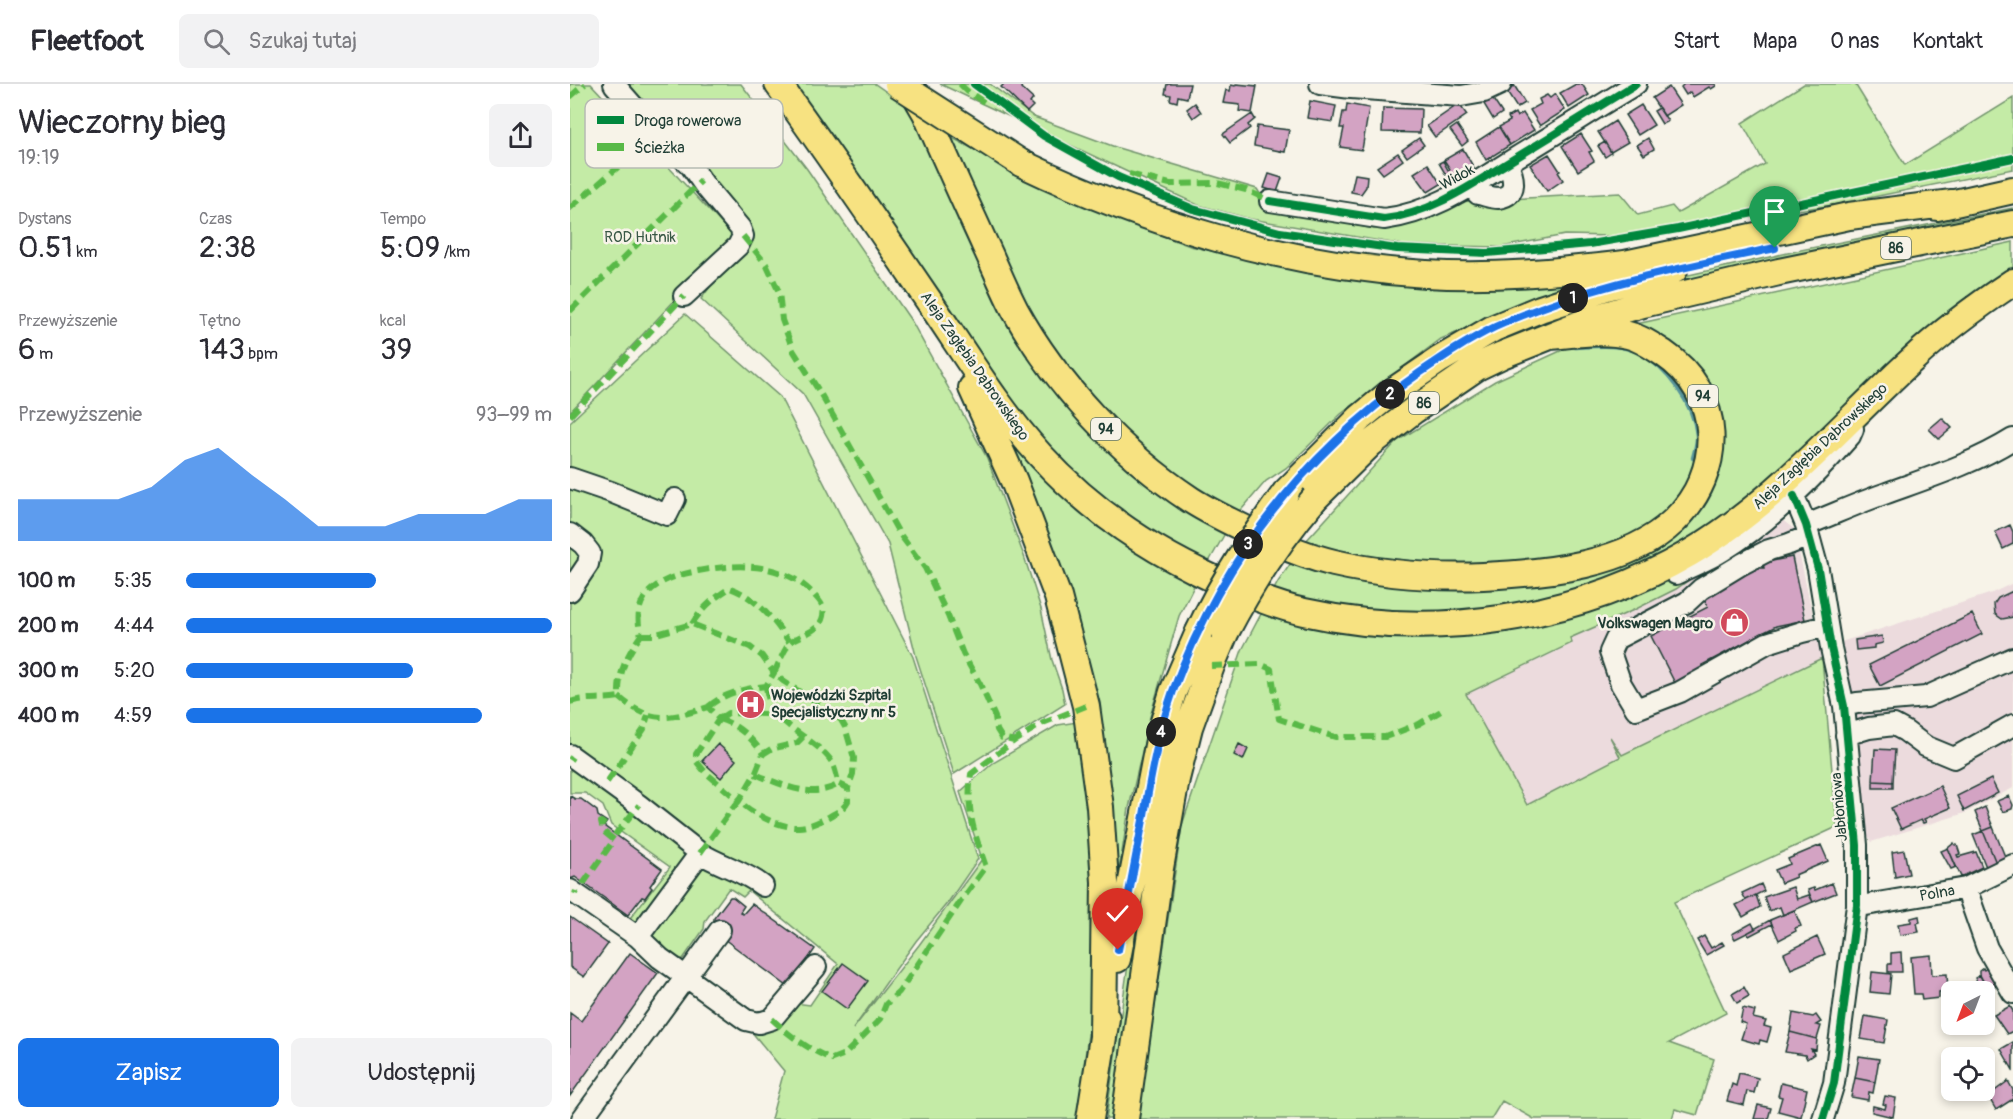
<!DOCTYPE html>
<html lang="pl">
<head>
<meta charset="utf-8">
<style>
  :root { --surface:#fff; --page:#f2f2f3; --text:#2b2b33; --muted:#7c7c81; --line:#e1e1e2; --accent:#1a73e8 }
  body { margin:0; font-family:Pangolin,sans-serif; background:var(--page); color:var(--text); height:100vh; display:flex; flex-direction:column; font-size:22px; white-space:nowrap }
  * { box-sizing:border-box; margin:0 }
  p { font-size:20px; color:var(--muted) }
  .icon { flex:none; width:33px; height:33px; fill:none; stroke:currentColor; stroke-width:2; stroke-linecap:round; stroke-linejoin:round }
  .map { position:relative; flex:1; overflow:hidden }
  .sheet { display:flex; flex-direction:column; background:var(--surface); width:570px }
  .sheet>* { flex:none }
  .needle { width:39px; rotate:222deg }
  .buttons { position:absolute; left:1371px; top:897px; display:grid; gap:12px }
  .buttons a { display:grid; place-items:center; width:54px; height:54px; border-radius:9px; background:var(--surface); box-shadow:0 3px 9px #0003; font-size:30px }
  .pin { position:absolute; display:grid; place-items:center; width:51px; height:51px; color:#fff; margin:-62px -26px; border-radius:50% 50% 50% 0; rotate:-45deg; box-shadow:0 0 6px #0007 }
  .pin .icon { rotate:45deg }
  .km { position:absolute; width:30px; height:30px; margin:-15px; border-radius:50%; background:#222; color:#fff; font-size:16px; line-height:30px; text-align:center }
  .round { display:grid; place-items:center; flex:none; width:63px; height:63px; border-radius:9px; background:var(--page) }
  .overview { display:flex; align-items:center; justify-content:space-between; height:102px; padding:0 18px }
  h1 { font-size:33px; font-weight:600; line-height:45px }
  .stats { display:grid; grid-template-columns:repeat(3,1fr); gap:9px; height:102px; padding:6px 18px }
  .stats div { display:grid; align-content:center }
  .stats b { font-size:30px; font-weight:600 }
  .stats small { font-size:16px; font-weight:400 }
  .stats p { font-size:16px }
  .chart { height:168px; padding:12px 18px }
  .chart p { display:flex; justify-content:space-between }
  .chart svg { width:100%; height:108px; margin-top:6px; fill:var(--accent); opacity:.7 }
  .action { display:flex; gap:12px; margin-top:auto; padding:12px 18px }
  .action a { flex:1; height:69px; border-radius:9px; background:var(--accent); color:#fff; font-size:24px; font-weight:600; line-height:69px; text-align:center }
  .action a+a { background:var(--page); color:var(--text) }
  ul { padding:0 18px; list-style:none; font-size:20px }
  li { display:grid; grid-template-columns:96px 72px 1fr; align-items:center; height:45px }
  li i { height:15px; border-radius:8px; background:var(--accent) }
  header { display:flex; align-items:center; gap:36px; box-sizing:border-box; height:84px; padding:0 30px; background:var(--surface); border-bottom:2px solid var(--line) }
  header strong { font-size:28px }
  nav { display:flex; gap:33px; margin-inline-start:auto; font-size:21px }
  .search { width:420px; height:54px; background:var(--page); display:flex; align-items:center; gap:15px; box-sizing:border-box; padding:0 21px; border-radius:9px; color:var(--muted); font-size:22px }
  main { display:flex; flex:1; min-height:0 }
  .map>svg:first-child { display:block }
</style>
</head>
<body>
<header>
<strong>Fleetfoot</strong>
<div class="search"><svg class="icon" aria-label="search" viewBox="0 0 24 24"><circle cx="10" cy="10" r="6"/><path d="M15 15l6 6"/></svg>Szukaj tutaj</div>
<nav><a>Start</a><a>Mapa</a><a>O nas</a><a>Kontakt</a></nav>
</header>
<main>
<section class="sheet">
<div class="overview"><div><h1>Wieczorny bieg</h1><p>19:19</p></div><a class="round"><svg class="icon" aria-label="share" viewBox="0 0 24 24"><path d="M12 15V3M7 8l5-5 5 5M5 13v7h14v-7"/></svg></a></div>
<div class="stats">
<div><p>Dystans</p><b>0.51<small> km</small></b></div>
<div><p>Czas</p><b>2:38</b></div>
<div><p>Tempo</p><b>5:09<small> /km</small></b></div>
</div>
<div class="stats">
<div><p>Przewyższenie</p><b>6<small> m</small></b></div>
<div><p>Tętno</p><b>143<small> bpm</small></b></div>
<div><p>kcal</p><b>39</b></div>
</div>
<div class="chart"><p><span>Przewyższenie</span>93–99 m</p>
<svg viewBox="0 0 160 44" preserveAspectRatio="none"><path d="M0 44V27L10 27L20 27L30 27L40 22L50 11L60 6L70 17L80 27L90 38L100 38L110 38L120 33L130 33L140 33L150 27L160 27V44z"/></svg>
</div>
<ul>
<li><b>100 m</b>5:35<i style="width:52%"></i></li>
<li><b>200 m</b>4:44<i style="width:100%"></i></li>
<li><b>300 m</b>5:20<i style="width:62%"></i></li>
<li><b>400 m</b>4:59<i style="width:81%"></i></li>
</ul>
<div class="action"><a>Zapisz</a><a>Udostępnij</a></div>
</section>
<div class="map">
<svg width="1443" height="1035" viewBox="0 0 1443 1035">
  <rect width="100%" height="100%" fill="#f7f3e8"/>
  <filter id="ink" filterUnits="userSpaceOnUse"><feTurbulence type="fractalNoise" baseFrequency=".0167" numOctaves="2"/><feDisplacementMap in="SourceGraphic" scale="12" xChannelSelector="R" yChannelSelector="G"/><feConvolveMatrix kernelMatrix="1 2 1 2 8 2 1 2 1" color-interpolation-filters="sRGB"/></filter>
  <g filter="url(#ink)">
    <!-- built -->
    <path fill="#ecdbdd" d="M1207,432L1224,445L1252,574L957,721L895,610L1002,560L1000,554L1066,525L1106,505Z
      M1443,499V704L1395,729L1301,758L1298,752L1271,558L1422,509Z"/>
    <!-- green -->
    <path fill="#c4eba6" stroke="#72946d" stroke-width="1.5" d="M0,0H21L164,153L0,328Z
      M48,0H171L237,85L342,238L417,374L454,472L471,525L482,576L492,605L495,620L384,690L346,572L318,460L233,310L131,215L178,152Z
      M218,0H305L348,30L449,247L658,444L636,483L567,443L477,368Z
      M370,0H420L464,33L548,64L687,105L699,124L804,145L849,136L883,118L1050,109L1068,131L1102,122L1108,129L1195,80L1172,39L1234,0H1285L1335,81L1443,14V85L1258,122L1103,142L1042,152L995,151L931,163L834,161L681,135L628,121Z
      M377,51L483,108L538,131L620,162L731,187L818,199L1014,196L871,255L771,330L716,384L696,397L666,432L628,411L538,337L476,260L444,202Z
      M1443,124V131L1078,208L797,349L791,350L793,344L911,261L997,225L1077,201L1119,191L1231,166Z
      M1443,158V187L1335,263L1225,372L1153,472L1106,505L1066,525L1000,554L1002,559L896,610L957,721L1050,673L1040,653L1052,671L1252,574L1267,743L1104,818L1156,929L1099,959L1144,975L1127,1031L1105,1025L1102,1035H964L932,1017L921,1035H568L612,741L672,566L708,498L736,457L827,357L925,297L1034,247Z
      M115,230L210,313L343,573L408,775L379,817L346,857L283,945L349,861L412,775L390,708L423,679L488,641L507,638L521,752L523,823L520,935L507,1035H201L214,987L176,941L225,919L240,921L268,880L179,807L173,813L159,804L135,837L134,845L113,875L100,873L57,838L100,783L41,741L33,722L15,709H0V338Z
      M435,355L526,442L624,502L609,532L580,633L559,724L540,844L534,707Z
      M603,642L610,644L545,1035H536L559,874Z"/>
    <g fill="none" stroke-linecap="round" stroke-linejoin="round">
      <!-- stream -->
      <path stroke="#59959a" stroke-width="4.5" d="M1005,263C1026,262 1050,259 1070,269C1097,284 1124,319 1127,351C1128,358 1125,366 1123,374"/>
    </g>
    <!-- building -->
    <path fill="#d3a3c3" stroke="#1f3d34" stroke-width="1.5" d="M434,0L452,1L451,4L463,15L460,19L463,22L457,28L431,3Z
      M597,0H620L617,14L608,12L607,18L600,16L601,11L595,10Z
      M666,0L687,2L682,29L669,27L670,21L653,19L656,6L660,7L661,1L665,2Z
      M1006,0H1012L1019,11L999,24L990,9Z
      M1145,0L1146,2L1141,5L1139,3L1123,13L1120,8L1116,11L1111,3L1114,0Z
      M944,1L955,19L947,24L936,7Z
      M1099,3L1111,21L1094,32L1082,14Z
      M985,10L995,26L970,42L960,26L971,20L969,15L977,11L980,14Z
      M922,14L932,29L923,35L914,20Z
      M740,17L766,22L763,38L737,34Z
      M625,19L631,28L623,34L617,25Z
      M777,20L799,24L792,66L770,63L774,44H770L773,28H776Z
      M889,20L897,31L865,53L857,42Z
      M1071,21L1084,41L1068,51L1055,31Z
      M813,24L851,25L850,49L812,48Z
      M1089,24L1098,37L1092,40L1084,27Z
      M945,29L947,33L953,29L964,46L940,61L929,43L940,37L938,33Z
      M682,30L685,35L678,41L680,44L660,59L653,50Z
      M1045,37L1058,58L1041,68L1028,48Z
      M887,41L898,57L892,62L880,46Z
      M687,42L719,46L715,68L684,62Z
      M929,43L940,61L916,76L906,58Z
      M1011,50L1022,67L1019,68L1024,77L1008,87L992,62Z
      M849,54L854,61L837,73L832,66Z
      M1078,54L1084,65L1074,71L1067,61Z
      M1035,58L1041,69L1035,73L1028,62Z
      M893,65L904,84L880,98L869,79L873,77L878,86L880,85L874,76Z
      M828,69L833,76L813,90L807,83Z
      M979,70L990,87L988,88L993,96L977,107L960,81Z
      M858,80L871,100L858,108L844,89Z
      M699,90L712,94L707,108L694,104Z
      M785,90L797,92L796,103L791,110L781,108Z
      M1372,334L1382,344L1369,355L1359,345Z
      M1440,441L1443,448V460L1433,465L1425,448Z
      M1222,473L1235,536L1206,542L1132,581L1137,590L1108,605L1081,552L1138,523L1131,511L1189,482L1190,484H1194L1193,479Z
      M1443,507V533L1432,535L1425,530L1424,520L1428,514Z
      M1402,530L1412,550L1310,602L1299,581Z
      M1312,552L1313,559L1304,561V564L1286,566L1285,556Z
      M148,660L166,676L151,694L132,677Z
      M669,660L678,665L673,676L664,671Z
      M1305,665L1325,666L1323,698L1303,697Z
      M1421,695L1428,709L1394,727L1387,712Z
      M1303,697L1323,698V704H1303Z
      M1370,702L1380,724L1354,735L1356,738L1353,739L1351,736L1331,745L1321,724Z
      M0,712L5,715H11L27,727L28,732L37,738L34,742L92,785L80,802L82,804L75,814L72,813L58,831L5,793L0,795Z
      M1439,712L1443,721L1442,725L1433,728L1427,717Z
      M1415,723L1423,743L1413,747L1405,728Z
      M1423,743L1436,775L1426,779L1413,747Z
      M1413,747L1426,779L1416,783L1403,751Z
      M1384,759L1385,761H1387L1390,770L1387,771L1388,773L1406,768L1412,783L1391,793L1378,764Z
      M1251,761L1258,777L1225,791L1226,793L1211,799L1205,786L1220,780L1218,775Z
      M1378,764L1386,783L1381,785L1371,767Z
      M1334,766L1339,790L1325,793L1322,768Z
      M1262,799L1266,809L1243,818L1238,806L1244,804L1245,806Z
      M1191,800L1194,807L1176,816L1172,809Z
      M1223,803L1227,815L1239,811L1243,818L1213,831L1210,823L1199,827L1194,813Z
      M1186,811L1190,823L1173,833L1166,821Z
      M160,813H163L174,822L170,828L173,830L182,820L245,865L236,878L238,879L217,902L154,855L160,849L144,838V834Z
      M1224,826L1231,842L1225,844L1226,847L1209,856L1200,836Z
      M1349,832L1350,838L1347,839L1349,848L1330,851L1328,840L1341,838V834Z
      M0,833L38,860L14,893L0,883Z
      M1200,836L1202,840L1179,852L1177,849Z
      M1182,839L1185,845L1165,855L1162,850Z
      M1134,852L1141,864L1152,858L1154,861L1136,871L1127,856Z
      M1247,853L1255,870L1221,885L1214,869Z
      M1331,868L1332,888H1318V880H1321V869Z
      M60,869L88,889L0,1012V929L11,937Z
      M1361,871L1362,891L1377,890L1378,907L1369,908V914L1352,916L1351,910H1344L1341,873Z
      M273,879L298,897L277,925L252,907Z
      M1413,884L1414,886L1417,884L1427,901L1418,906L1409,890V887Z
      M1302,888L1321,890L1319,910L1300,908Z
      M1410,891L1418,906L1414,908H1412L1405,894Z
      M1174,903L1179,912L1167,919L1162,910Z
      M1440,922L1443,927V947L1437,950L1424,931Z
      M1173,924L1185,927L1183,934L1196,937L1194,942L1201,944L1197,958L1190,956L1189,960L1171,955L1176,940L1170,938Z
      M1223,929L1243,933L1246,931L1251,938L1246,941L1251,942L1247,955L1220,948Z
      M1295,932L1318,936L1314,959L1291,955Z
      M1220,948L1247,955L1246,966L1241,965L1244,970L1237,975L1235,971L1215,968Z
      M1443,958V986L1431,965Z
      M1289,972L1309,975L1305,998L1285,994Z
      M1169,989L1188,994L1184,1009L1177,1007L1174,1021L1157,1017L1162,1000L1166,1002Z
      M1285,994L1305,998L1303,1009L1299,1008L1298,1016L1281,1013Z
      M1438,997L1443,1006V1015L1426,1026L1418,1012Z
      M1211,999L1237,1005L1231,1033L1208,1027L1212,1013L1208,1012Z
      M1315,1012L1326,1014L1323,1033L1302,1028L1303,1022L1315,1025L1316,1021L1313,1020Z
      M1188,1021L1201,1024L1198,1035H1184Z"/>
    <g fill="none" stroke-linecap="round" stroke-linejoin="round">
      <defs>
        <path id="minor" d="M44,0L86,48L121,82L135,102L170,144L173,152L168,162L114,212
          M750,0L781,4L891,12L914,8L931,0
          M901,101L908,110C914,111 922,114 928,114C949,112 944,92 937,79
          M700,117L814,135C864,129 906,98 947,73C987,49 1026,24 1066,0
          M0,394L41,408L97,431L105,415
          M1224,412L1236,441L1248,485L1261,564L1274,622L1287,761V821L1264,999L1253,1035
          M1236,441C1262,431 1288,419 1314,410C1358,394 1403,380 1443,355
          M0,450L13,460L20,469L18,480L0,507
          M1239,452L1219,460L1199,466L1172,480L1131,505L1117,518L1046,555L1040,568L1051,600L1066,625L1110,608L1197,559L1232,548L1257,542
          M1106,490C1121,482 1138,476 1152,467C1201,437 1242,395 1280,352L1283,345
          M1274,622L1287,619L1356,613L1443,574
          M1276,651L1299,644L1324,641L1335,647L1355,662L1384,674L1443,641
          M0,671L69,721L130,769L68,853L90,874L176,936L189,939L202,935L246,883
          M130,769C151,782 174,787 193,802
          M1396,804L1417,864L1443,909
          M0,806L68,853
          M1287,821H1296L1396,804L1443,781
          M12,1035L150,846"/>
        <path id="major" d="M208,0C261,73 312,148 363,223C397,273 429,326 470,371C520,426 578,465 644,495C673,508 703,521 734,528C864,557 1005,536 1120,469C1205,419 1270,342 1342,276C1373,247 1407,222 1443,198
          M342,5L356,29C375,74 395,117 415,161C425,182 434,205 445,226C485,299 551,370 621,416C643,430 667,441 690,452C714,463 739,473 764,479C812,490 863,494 913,492C975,489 1057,482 1104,437C1155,387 1154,310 1093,269C1082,262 1071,254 1058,251C1033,245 1005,250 980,252
          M451,79C581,141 712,181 856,190C922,194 989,188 1055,180L1279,132L1382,119
          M1367,123L1443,106
          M402,304L444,397L488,513L516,622L530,723L535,798L533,951
          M716,408L790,334L819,310L869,276L924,244L970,225L1037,203L1104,186
          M745,414L800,360L844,326L907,283L932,271L1025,234L1073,220L1209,188L1443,140
          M547,875L590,651L603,608L629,548
          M520,1035L536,934
          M555,1035L590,784L606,695L619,643L641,582L655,549"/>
      </defs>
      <!-- minor casing -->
      <use href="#minor" stroke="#1f3d34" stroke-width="24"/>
      <!-- major casing -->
      <use href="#major" stroke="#1f3d34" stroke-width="30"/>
      <!-- minor -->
      <use href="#minor" stroke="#f7f3e8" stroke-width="20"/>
      <!-- major -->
      <use href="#major" stroke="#f7e281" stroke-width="26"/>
      <defs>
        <path id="major-bridge" d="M328,0L451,79
          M629,548C652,498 683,453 716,408
          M655,549C681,499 708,457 745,414"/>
      </defs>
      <!-- major-bridge casing -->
      <use href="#major-bridge" stroke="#1f3d34" stroke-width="30" stroke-linecap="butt"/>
      <!-- major-bridge -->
      <use href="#major-bridge" stroke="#f7e281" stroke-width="26"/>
      <!-- quiet -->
      <path stroke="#58b947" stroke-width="6" stroke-dasharray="12 6" stroke-linecap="butt" d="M390,0L397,7L414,18
        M0,13L15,0
        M559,90L600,100L647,99L676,106L700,117
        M0,124L87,50
        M173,152L196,180L209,208L212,236L223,266L249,307L329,449L355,484L378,532L393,570L410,600L425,633L427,646L432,654L444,657
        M0,227L131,97
        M0,332L114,212
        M122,540C131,525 145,513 160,504C186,513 204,536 219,558
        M71,551H83L122,540L180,563L192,572L204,589L196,602C176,604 154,609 138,623
        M641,582L690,580L701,585L709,635L765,653H815L849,640L871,627
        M49,613C82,641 100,635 138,623L149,635L126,670V677L135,688L169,717L185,690L193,670L201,665L227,659L233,653
        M0,618C16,613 32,616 49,613C48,588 57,571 71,551C59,508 93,493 128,487C168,479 216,478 245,512C250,517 255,523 253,532C250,547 233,550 222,557C216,561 208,581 204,589L213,597L260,627L271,636L275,643L284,674L283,690L278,704L269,700C266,692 265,681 259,674C237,648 199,641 196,602
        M149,635C167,640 183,655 193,670
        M149,635L158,629L199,630L204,627
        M0,676L2,673
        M185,690C213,701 241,716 269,700
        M37,698L74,645L78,631
        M44,747L47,749L69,721
        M130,769L158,730L169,717C183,730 209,744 229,743C238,743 252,737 260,732C267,728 274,725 278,717V704
        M13,800L44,756L33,747L31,738L35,741
        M5,810L6,807
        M202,935C220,952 239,966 262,975L275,970L310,935L316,920L329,908L391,817L416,783C404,747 396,729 401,690L444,657L473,639L516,622"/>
      <defs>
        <path id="cycleway" d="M404,0L474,52L548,93L623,125L710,148L827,165L917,169L1020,160L1108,145L1443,74
          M700,117L814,135C864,129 906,98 947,73C987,49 1026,24 1066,0
          M1224,412L1236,441L1248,485L1261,564L1274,622L1287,761V821L1264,999L1253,1035"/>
      </defs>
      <!-- cycleway casing -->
      <use href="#cycleway" stroke="#f7f3e8" stroke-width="11"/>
      <!-- cycleway -->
      <use href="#cycleway" stroke="#00873e" stroke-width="8"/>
    </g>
  </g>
  <g fill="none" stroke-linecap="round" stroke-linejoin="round" filter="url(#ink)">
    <defs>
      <path id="route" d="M548,866C557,821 565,776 574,731C581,690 589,647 603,607C652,475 733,370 848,290C873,273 898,256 925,243C1013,202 1111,184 1205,164"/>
    </defs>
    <!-- route casing -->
    <use href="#route" stroke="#fff" stroke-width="12"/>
    <!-- route -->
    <use href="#route" stroke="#1a73e8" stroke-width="8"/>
  </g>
  <!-- icons -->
  <defs>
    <symbol id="shop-disc" viewBox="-11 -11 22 22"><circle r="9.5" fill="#d1495b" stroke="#f7f3e8"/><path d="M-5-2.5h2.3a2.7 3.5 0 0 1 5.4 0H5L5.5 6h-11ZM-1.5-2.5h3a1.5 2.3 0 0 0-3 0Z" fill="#fff"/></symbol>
    <symbol id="hospital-disc" viewBox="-11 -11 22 22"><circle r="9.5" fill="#d1495b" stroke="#f7f3e8"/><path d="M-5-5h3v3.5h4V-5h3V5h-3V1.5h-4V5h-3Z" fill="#fff"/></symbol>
  </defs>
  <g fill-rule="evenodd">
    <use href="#shop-disc" x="1148" y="522" width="33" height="33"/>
    <use href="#hospital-disc" x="164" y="604" width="33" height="33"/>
  </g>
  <g text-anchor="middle" stroke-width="5" stroke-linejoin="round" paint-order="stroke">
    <!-- shield labels -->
    <g fill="#f7f3e8" stroke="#60746a" stroke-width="1.5">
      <rect x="1311" y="153" width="30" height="22" rx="4.5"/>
      <rect x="1118" y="301" width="30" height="22" rx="4.5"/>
      <rect x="839" y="308" width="30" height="22" rx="4.5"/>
      <rect x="521" y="334" width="30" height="22" rx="4.5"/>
    </g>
    <g font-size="14" font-weight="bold" fill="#1f3d34">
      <text x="1326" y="169">86</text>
      <text x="1133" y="317">94</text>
      <text x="854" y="324">86</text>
      <text x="536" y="350">94</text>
    </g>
    <!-- street labels -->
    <g font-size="15" fill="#1f3d34" stroke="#f7f3e8">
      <text transform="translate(887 93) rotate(-29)" y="5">Widok</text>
      <text transform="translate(405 282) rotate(55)" y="5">Aleja Zagłębia Dąbrowskiego</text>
      <text transform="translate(1250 362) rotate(-43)" y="5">Aleja Zagłębia Dąbrowskiego</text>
      <text transform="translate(1269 723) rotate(-95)" y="5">Jabłoniowa</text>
      <text transform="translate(1367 809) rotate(-10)" y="5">Polna</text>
    </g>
    <!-- park labels -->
    <g font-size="15" fill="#385745" stroke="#f7f3e8">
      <text x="70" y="158">ROD Hutnik</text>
    </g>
    <!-- poi labels -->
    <g font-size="15" font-weight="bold" fill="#1f3d34" stroke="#f7f3e8" text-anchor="end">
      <text x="1143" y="544">Volkswagen Magro</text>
      <text x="201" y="616" text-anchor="start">Wojewódzki Szpital<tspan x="201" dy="17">Specjalistyczny nr 5</tspan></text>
    </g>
  </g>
  <!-- legend -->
  <rect x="15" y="15" width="198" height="69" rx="9" fill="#f7f3e8" stroke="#b6bcb2" stroke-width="1.5"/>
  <rect x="27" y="32" width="27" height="8" fill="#00873e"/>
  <rect x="27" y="59" width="27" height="8" fill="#58b947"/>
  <g font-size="16" fill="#1f3d34">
    <text x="64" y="42">Droga rowerowa</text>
    <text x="64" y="69">Ścieżka</text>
  </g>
</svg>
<div class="buttons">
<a><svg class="needle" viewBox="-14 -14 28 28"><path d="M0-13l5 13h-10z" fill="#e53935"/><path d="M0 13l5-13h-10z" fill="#7c7c81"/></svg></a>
<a><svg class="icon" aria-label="locate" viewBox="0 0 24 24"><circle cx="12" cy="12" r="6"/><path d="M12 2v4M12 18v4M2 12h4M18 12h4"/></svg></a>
</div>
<div class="pin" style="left:1205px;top:164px;background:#1e9e55"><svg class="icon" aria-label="arrive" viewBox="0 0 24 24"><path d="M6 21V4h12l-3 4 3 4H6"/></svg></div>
<div class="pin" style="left:548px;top:866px;background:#d93025"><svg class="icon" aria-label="check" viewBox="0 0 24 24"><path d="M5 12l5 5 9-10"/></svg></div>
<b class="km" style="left:1003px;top:214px">1</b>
<b class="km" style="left:820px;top:310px">2</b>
<b class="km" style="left:678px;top:460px">3</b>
<b class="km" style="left:591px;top:648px">4</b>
</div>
</main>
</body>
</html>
